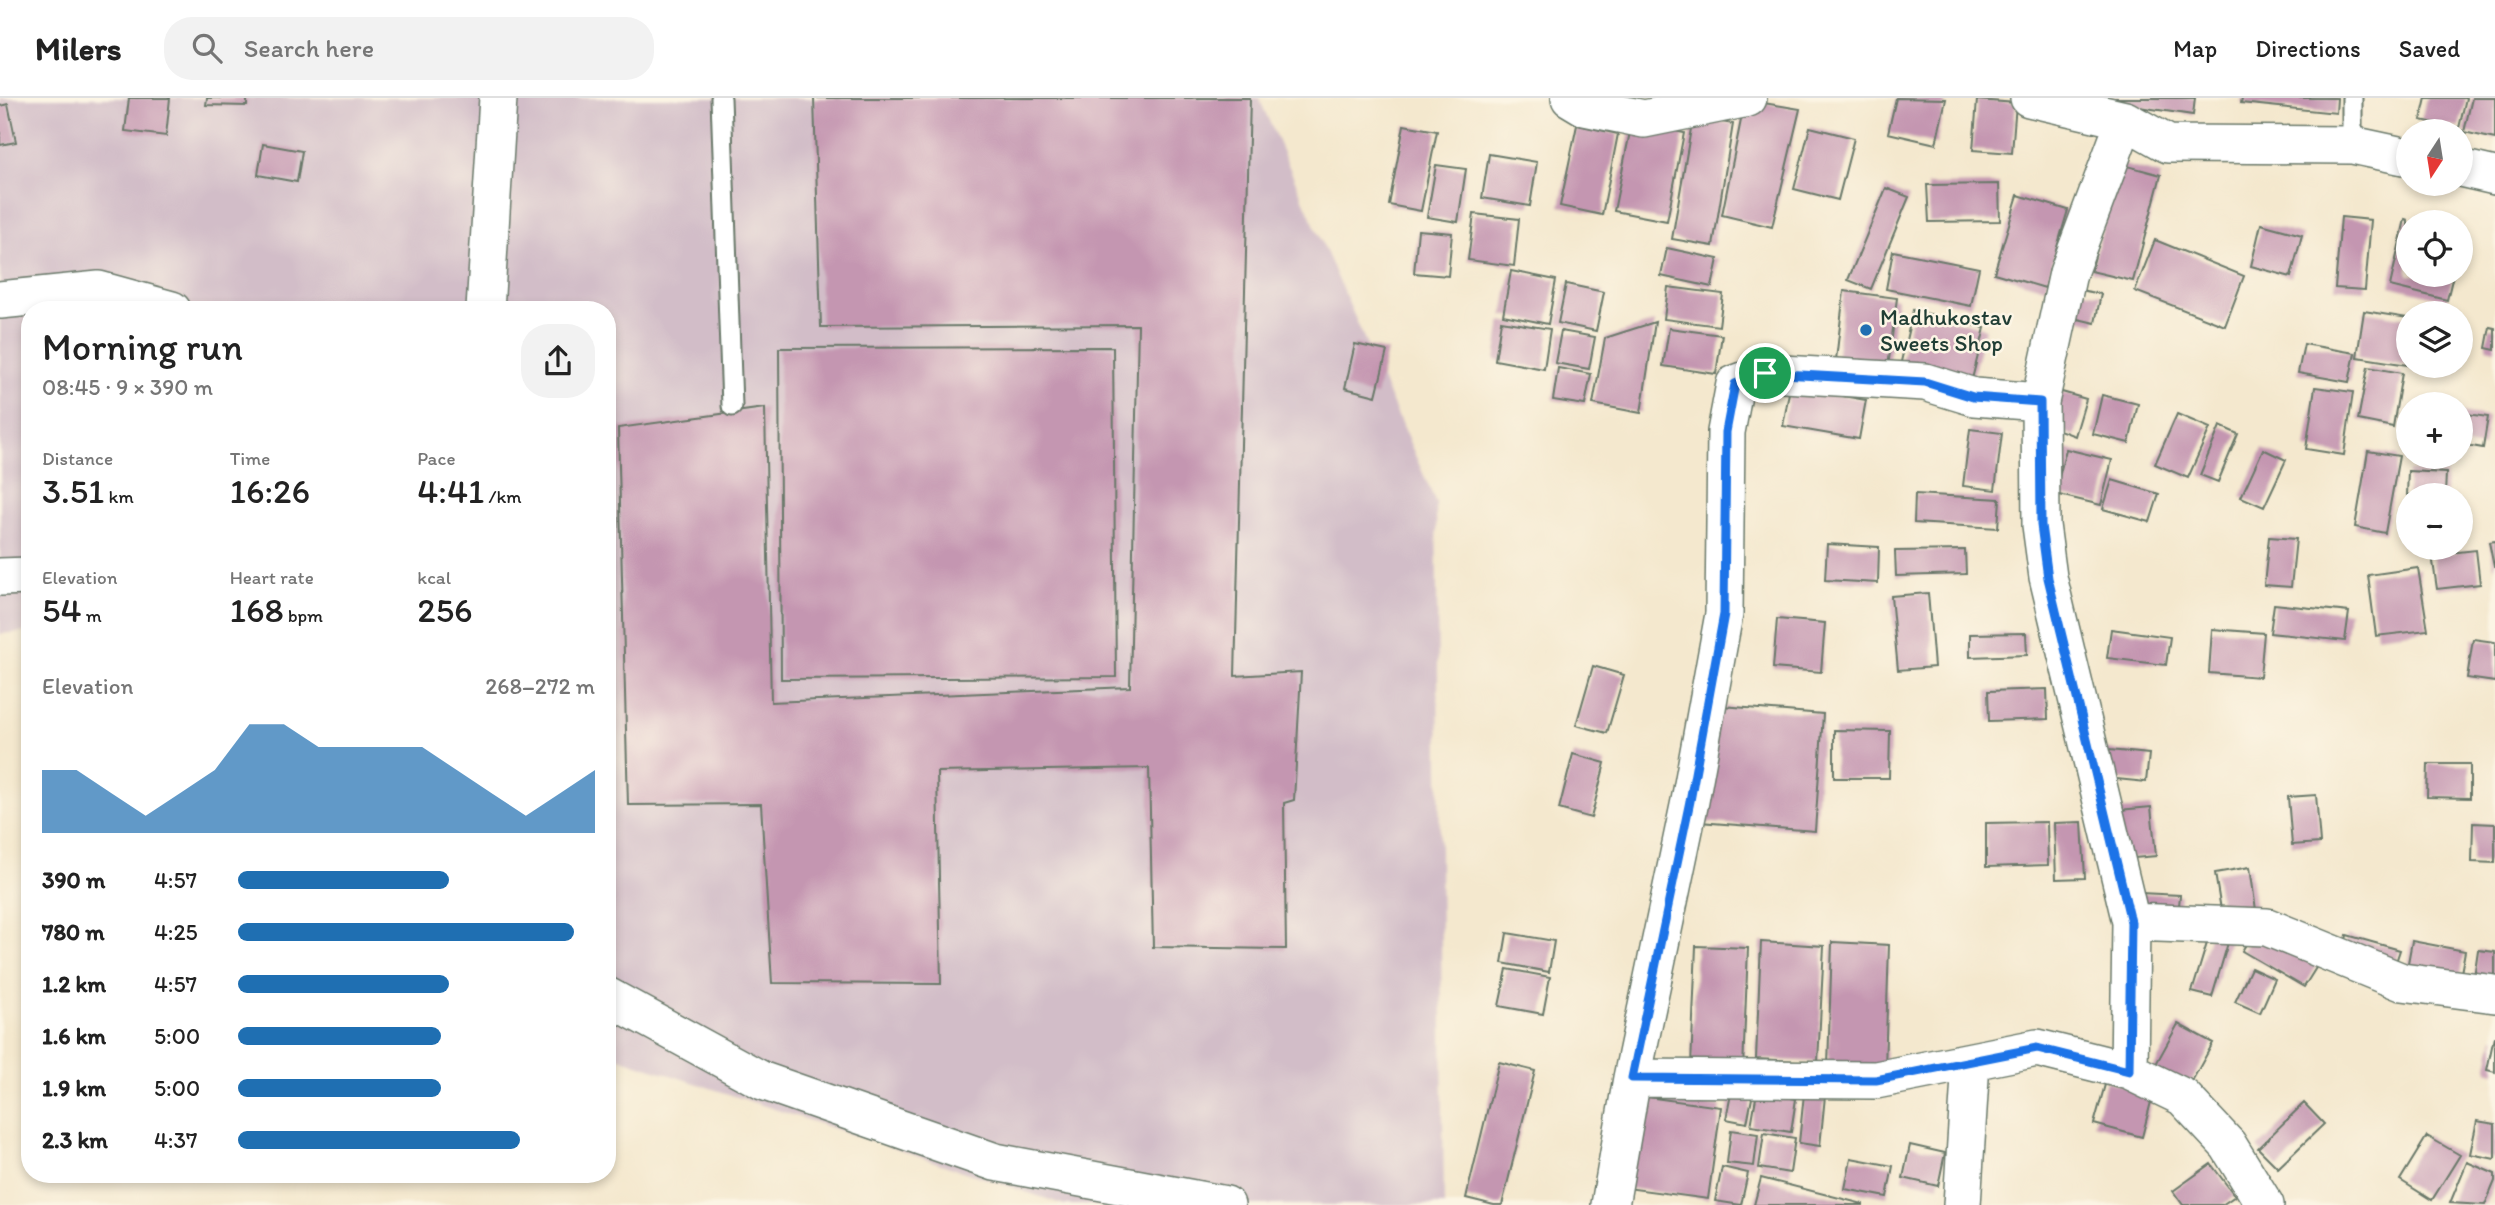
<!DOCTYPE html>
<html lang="en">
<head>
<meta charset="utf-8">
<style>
  :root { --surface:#fff; --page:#f2f2f2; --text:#222; --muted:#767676; --line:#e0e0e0; --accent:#1f6fb2 }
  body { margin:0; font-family:Itim,sans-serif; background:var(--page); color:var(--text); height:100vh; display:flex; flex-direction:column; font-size:26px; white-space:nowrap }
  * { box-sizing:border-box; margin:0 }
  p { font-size:23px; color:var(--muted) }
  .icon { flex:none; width:38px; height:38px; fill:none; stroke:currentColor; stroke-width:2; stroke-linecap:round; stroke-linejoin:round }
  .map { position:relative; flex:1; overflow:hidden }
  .details { position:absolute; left:21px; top:203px; width:595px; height:882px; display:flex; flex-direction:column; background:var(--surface); border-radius:28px; box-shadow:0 4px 10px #0003 }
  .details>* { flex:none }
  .needle { width:46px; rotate:192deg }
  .buttons { position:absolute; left:2396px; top:21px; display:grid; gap:14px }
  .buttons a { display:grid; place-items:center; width:77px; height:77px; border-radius:50%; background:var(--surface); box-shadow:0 4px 10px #0003; font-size:35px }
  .pin { position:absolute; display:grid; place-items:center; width:60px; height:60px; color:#fff; margin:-30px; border:4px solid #fff; border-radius:50%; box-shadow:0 2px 7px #0007 }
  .round { display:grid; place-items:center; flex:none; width:74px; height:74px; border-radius:28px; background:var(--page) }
  .headline { display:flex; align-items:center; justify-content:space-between; height:119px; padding:0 21px }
  h1 { font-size:38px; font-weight:600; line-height:52px }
  .metrics { display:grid; grid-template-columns:repeat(3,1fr); gap:10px; height:119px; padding:7px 21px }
  .metrics div { display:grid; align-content:center }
  .metrics b { font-size:35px; font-weight:600 }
  .metrics small { font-size:19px; font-weight:400 }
  .metrics p { font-size:19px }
  .chart { height:196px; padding:14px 21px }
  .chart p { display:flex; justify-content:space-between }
  .chart svg { width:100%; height:126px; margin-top:7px; fill:var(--accent); opacity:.7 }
  ul { padding:0 21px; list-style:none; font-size:23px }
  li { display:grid; grid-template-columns:112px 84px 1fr; align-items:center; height:52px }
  li i { height:18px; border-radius:9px; background:var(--accent) }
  header { display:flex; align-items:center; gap:42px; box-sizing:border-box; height:98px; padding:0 35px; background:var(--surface); border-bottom:2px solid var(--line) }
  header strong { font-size:33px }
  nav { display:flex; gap:38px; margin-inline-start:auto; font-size:24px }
  .search { width:490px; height:63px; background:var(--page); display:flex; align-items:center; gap:18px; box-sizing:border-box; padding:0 24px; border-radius:28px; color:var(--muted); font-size:26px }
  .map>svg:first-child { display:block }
</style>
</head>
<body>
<header>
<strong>Milers</strong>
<div class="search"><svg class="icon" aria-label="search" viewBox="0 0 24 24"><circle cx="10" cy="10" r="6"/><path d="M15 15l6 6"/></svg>Search here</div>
<nav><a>Map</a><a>Directions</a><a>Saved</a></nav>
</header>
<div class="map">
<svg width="2495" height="1107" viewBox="0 0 2495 1107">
  <rect width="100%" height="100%" fill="#fcf5e5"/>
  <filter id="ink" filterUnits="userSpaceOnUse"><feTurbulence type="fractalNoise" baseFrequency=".0143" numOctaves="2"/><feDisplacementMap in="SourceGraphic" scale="14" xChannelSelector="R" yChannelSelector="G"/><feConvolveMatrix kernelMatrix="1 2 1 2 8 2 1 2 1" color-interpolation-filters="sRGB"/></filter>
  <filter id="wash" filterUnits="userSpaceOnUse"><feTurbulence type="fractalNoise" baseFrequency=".00686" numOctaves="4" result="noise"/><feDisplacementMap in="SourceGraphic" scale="28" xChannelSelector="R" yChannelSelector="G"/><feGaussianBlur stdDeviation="1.57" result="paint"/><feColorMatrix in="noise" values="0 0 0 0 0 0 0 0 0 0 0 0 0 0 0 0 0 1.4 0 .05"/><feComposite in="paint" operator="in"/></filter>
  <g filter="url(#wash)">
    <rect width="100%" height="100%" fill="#f4e8ce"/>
    <!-- industrial -->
    <path fill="#d2bdc8" d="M0,0H1259L1436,405L1444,1107H1065L607,956V212H30V533L0,536Z"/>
    <g id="blocks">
      <!-- building -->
      <path fill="#c496b1" d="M129,0H170L166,38L125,33Z
        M207,0H247V8L206,7Z
        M814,0H1250L1235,578L1301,574L1294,702L1284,705L1286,851L1153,849L1149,670L937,674L941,886L772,885L761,706L628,707L618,330L765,310L771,604L1130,589L1138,227L821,229Z
        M1896,0L1946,1L1936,46L1888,35Z
        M2106,0H2195L2193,17L2105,4Z
        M2242,0H2337L2336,15L2241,5Z
        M2426,0H2466L2459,30L2421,22Z
        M2472,0H2495V41L2464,34Z
        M1745,2L1800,11L1772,129L1722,117Z
        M1977,2L2016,5L2012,55L1973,52Z
        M8,6L16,44L0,47V8Z
        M1693,19L1733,26L1713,148L1672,141Z
        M1632,24L1684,35L1667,123L1614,113Z
        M1404,27L1437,33L1421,113L1389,107Z
        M1577,27L1618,36L1602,117L1560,108Z
        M1810,29L1854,40L1838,102L1794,91Z
        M263,46L302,53L297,84L258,77Z
        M1489,56L1537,64L1530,108L1482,100Z
        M2120,66L2161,77L2133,183L2091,173Z
        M1436,67L1466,71L1458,124L1427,119Z
        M1999,86L2000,123L1929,124L1927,87Z
        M1886,90L1909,99L1871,191L1848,182Z
        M2018,97L2068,112L2045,190L1994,175Z
        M1474,116L1519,121L1514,168L1468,162Z
        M2341,119L2371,122L2365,192L2335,190Z
        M2405,121L2408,122V177H2453L2447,202L2390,188Z
        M2261,126L2302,137L2291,179L2251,168Z
        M1418,132L1452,135L1448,178L1414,175Z
        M2155,142L2244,178L2225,228L2135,193Z
        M1667,150L1718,161L1712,189L1661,178Z
        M1893,153L1979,170L1971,208L1886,191Z
        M1511,173L1556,182L1548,226L1503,217Z
        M1566,186L1604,194L1596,233L1558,225Z
        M1668,189L1723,196L1719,228L1664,221Z
        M2070,190L2101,196L2095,225L2065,218Z
        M1844,193L1897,200L1888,269L1836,262Z
        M1913,212L1985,230L1971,285L1900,268Z
        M2364,213L2408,220V267L2357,259Z
        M1501,223L1550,231L1544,271L1495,262Z
        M1655,224L1641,315L1593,306L1605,240Z
        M2490,229L2495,230V252L2486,250Z
        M1669,230L1722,237L1716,276L1663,268Z
        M1561,233L1595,239L1589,271L1555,265Z
        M1355,246L1387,253L1376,298L1345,290Z
        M2304,246L2355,255L2349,284L2298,275Z
        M1113,249L1116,579L781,581L779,250Z
        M2368,269L2402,275L2393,329L2358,322Z
        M1558,270L1591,276L1585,307L1553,302Z
        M1790,289L1866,302L1859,341L1783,328Z
        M2315,289L2353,294L2344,357L2306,351Z
        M2055,292L2086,301L2075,338L2046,327Z
        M2102,297L2138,306L2129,345L2093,336Z
        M2460,315L2488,319L2483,350L2460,346Z
        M2177,316L2210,330L2188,380L2155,366Z
        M2220,328L2238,336L2218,384L2200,377Z
        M1970,331L2002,335L1995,392L1963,388Z
        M2066,351L2112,362L2101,407L2055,396Z
        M2263,351L2286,362L2264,409L2241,399Z
        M2368,353L2399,358L2385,435L2355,429Z
        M2408,373L2446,375L2445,397H2407Z
        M2112,382L2159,396L2150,424L2103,411Z
        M1915,396L2000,401L1998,430L1914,425Z
        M2269,439L2296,441L2291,489L2264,487Z
        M2495,443V469H2494L2489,444Z
        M1827,446L1879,449L1878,485L1825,482Z
        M1965,452L1966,476L1896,478L1895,453Z
        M2476,452L2480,486L2437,491L2432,457Z
        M2418,470L2428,532L2376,538L2368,477Z
        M1928,495L1934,569L1898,572L1891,498Z
        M2274,506L2349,514L2345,543L2270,535Z
        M1777,521L1825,525L1821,574L1773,570Z
        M2111,531L2170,539L2166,567L2107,560Z
        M2212,531L2264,535L2260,579L2209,575Z
        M2026,535L2027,557L1970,559V536Z
        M2473,541L2495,544V584L2467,580Z
        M1593,568L1624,577L1607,635L1576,627Z
        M2047,591L2048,621L1989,623L1988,593Z
        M1709,607L1823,616L1815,733L1700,724Z
        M1834,632L1890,633L1889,680H1834Z
        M2099,651L2149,656L2146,684L2097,679Z
        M1573,656L1605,665L1591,720L1559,711Z
        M2428,666H2470V700L2427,699Z
        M2316,697L2320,745L2292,747L2288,699Z
        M2151,709L2156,758L2123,761L2119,712Z
        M2047,724L2048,767L1986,769V725Z
        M2082,724L2085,780L2056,781L2054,725Z
        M2473,725L2495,726V765L2472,764Z
        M2250,769L2256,812L2222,818L2215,775Z
        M2140,795L2180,797L2178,819L2139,816Z
        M2211,832L2230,838L2212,899L2192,894Z
        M2255,832L2317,868L2304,889L2242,853Z
        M1507,835L1554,843L1549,874L1502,865Z
        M2347,837L2400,852L2395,867L2344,851Z
        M2412,843L2465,853L2459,886L2406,876Z
        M1761,844L1824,848L1818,964L1756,961Z
        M1832,844L1889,847L1885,970L1828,968Z
        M1696,848L1748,850L1743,971L1691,969Z
        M2478,852L2495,854V889L2473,886Z
        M2251,870L2275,881L2260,915L2235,904Z
        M1507,871L1550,879L1543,916L1499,908Z
        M2178,926L2213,945L2186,994L2151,975Z
        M2494,939H2495V974L2487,972Z
        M1499,964L1535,973L1502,1107H1494L1466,1100Z
        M2106,983L2153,996L2142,1039L2094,1026Z
        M1732,991L1753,995L1747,1025L1726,1021Z
        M1757,994L1796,1001L1791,1034L1751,1028Z
        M1804,996L1825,998L1820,1048L1799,1045Z
        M1632,997L1721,1009L1708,1101L1619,1089Z
        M2304,1005L2324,1026L2278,1070L2258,1050Z
        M2477,1023L2495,1026V1061L2470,1056Z
        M1731,1032L1758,1036L1754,1068L1727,1065Z
        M1764,1035L1795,1040L1790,1075L1759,1070Z
        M2427,1038L2460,1057L2432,1102L2400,1082Z
        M1910,1047L1945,1055L1938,1088L1903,1080Z
        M1851,1060L1893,1068L1887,1099L1845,1091Z
        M2467,1064L2495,1076V1083L2485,1107L2450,1105Z
        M2211,1066L2235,1098L2222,1107H2183L2173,1093Z
        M1722,1069L1748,1075L1741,1107L1715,1103Z
        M1761,1080L1863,1106V1107H1754Z"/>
    </g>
  </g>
  <g filter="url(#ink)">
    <use href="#blocks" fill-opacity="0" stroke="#6a796a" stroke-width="2"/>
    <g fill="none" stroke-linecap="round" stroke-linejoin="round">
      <defs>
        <path id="lane" d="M721,0L732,308
          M2352,0V47"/>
        <path id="street" d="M1570,0L1585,9L1644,21L1748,0
          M2029,0L2125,22L2168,46L2352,47L2408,59
          M2460,70L2495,78
          M0,202L99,192L172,212
          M485,212L498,0
          M2040,304L2041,427L2048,479L2131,824
          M0,479L30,478
          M607,898L763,983L995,1064L1226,1107
          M2129,973L2131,824L2267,829L2402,884L2495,896
          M1632,980L1876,982L2037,950L2129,973L2183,999L2228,1047L2265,1107
          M1610,1107L1632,980L1690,703L1724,516L1726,334L1735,286L1765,275L1925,284L1974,299L2040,304L2068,175L2125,22
          M1962,1107L1971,964"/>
      </defs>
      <!-- lane casing -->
      <use href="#lane" stroke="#6a796a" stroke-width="23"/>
      <!-- street casing -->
      <use href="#street" stroke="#6a796a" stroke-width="40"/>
      <!-- lane -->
      <use href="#lane" stroke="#fff" stroke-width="19"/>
      <!-- street -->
      <use href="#street" stroke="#fff" stroke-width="37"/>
    </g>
  </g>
  <g fill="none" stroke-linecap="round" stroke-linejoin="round" filter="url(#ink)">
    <defs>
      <path id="route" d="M1765,275L1925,284L1973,299L2040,304L2041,427L2048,480L2131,824L2129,973L2037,950L1876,982L1632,980L1690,703L1724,516L1726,334L1735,286Z"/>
    </defs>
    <!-- route casing -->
    <use href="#route" stroke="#fff" stroke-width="14"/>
    <!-- route -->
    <use href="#route" stroke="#1a73e8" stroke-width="9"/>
  </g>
  <!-- markers -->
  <circle fill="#1f6fb2" stroke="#fcf5e5" stroke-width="2.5" cx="1866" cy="232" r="7"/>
  <g text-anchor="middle" stroke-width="5" stroke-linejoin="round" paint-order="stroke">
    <!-- poi labels -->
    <g font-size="23" fill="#1f3d34" stroke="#fcf5e5" text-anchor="start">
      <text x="1880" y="227">Madhukostav<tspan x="1880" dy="26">Sweets Shop</tspan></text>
    </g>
  </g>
</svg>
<div class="buttons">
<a><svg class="needle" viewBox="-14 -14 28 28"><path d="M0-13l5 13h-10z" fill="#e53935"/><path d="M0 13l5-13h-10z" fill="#767676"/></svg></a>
<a><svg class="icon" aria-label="locate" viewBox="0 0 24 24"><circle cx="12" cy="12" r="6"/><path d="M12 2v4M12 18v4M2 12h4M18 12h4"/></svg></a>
<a><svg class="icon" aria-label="layers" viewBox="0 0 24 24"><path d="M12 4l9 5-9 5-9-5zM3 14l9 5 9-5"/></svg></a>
<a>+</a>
<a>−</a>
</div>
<div class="pin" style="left:1765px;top:275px;background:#1e9e55"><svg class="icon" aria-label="arrive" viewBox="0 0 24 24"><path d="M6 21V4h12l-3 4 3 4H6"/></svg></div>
<section class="details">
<div class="headline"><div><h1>Morning run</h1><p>08:45 · 9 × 390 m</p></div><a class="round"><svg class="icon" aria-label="share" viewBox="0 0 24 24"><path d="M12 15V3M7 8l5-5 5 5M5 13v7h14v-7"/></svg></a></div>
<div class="metrics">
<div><p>Distance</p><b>3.51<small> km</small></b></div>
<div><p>Time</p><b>16:26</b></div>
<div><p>Pace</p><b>4:41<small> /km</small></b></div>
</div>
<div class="metrics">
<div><p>Elevation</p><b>54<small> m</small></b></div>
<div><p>Heart rate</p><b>168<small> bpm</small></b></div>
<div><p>kcal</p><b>256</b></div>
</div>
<div class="chart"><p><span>Elevation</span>268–272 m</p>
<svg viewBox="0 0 160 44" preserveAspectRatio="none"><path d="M0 44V22L10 22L20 30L30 38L40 30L50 22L60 6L70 6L80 14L90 14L100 14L110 14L120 22L130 30L140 38L150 30L160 22V44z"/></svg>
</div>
<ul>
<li><b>390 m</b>4:57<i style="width:59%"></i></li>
<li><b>780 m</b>4:25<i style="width:94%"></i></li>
<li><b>1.2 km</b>4:57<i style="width:59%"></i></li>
<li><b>1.6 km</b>5:00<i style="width:57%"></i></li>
<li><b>1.9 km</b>5:00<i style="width:57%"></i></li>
<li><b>2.3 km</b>4:37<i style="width:79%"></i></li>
</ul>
</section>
</div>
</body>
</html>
